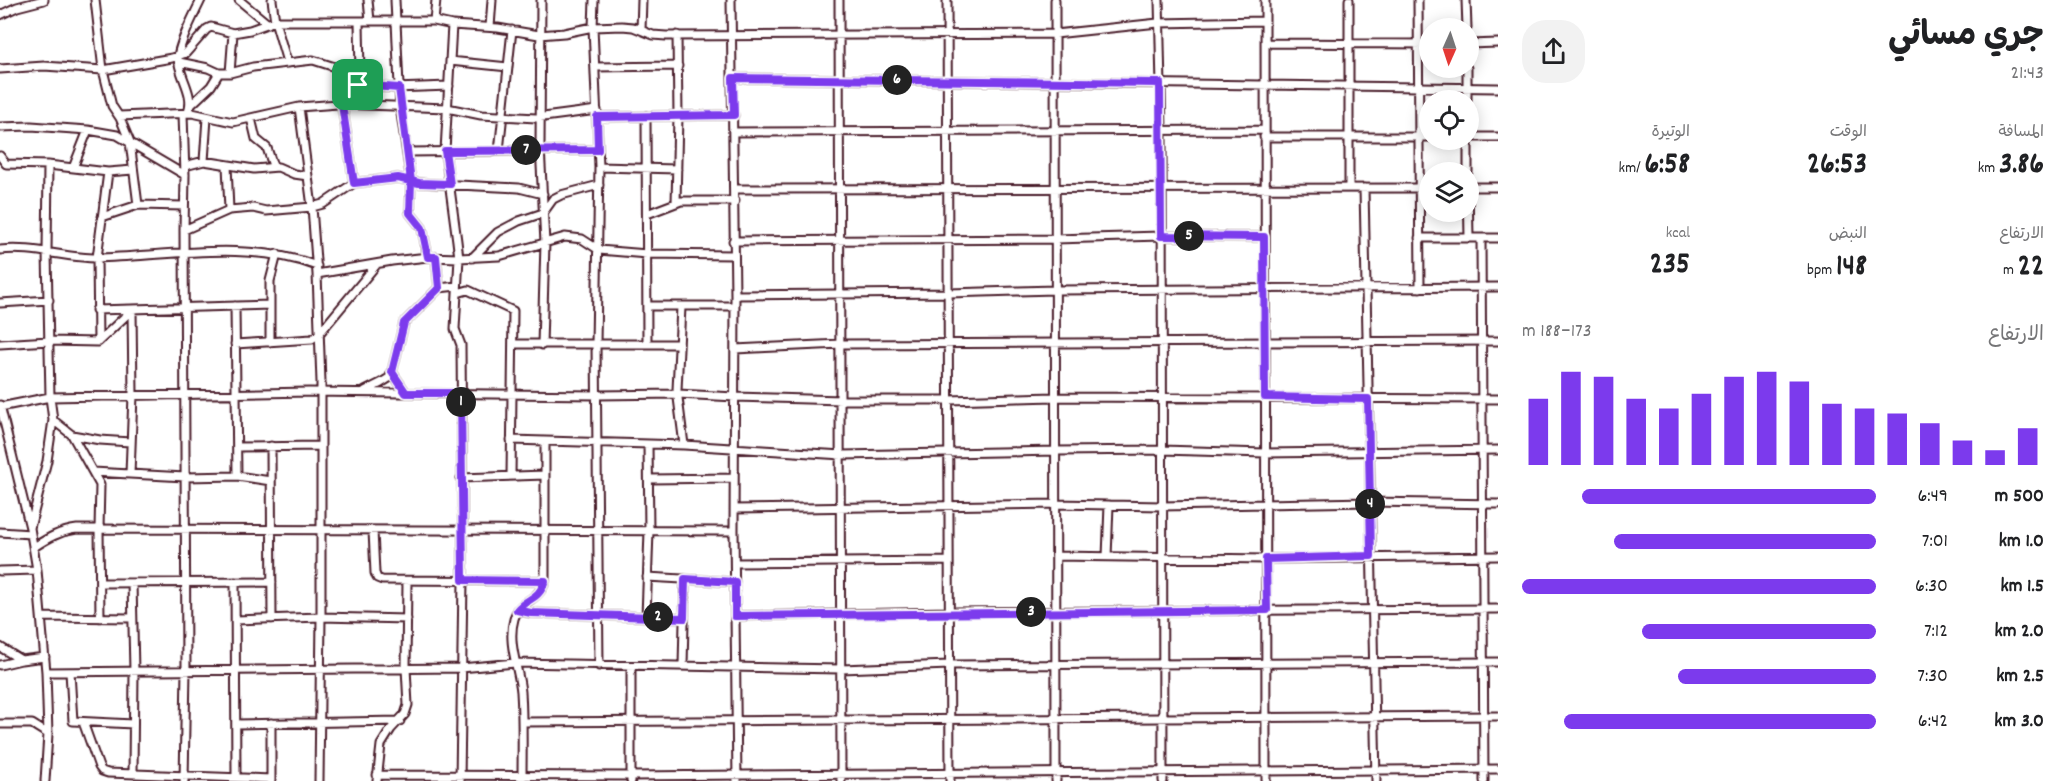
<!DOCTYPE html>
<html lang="ar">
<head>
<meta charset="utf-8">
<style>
  :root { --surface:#fff; --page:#f2f2f2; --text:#202124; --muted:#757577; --accent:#7c3aed }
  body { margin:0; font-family:Dekko,"Playpen Sans Arabic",sans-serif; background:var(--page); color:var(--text); direction:rtl; height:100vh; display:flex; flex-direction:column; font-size:22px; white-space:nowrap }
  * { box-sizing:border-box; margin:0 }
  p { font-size:20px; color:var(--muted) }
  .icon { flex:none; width:33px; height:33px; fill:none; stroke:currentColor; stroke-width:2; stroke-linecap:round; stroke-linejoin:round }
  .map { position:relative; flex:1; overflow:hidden; direction:ltr }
  .details { display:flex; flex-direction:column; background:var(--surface); width:570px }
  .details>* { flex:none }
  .needle { width:39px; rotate:183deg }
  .controls { position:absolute; left:1419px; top:18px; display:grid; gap:12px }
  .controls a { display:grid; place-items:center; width:60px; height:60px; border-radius:50%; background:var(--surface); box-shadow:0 3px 15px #0003; font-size:30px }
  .pin { position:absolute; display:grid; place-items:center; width:51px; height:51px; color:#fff; margin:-26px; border-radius:12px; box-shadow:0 3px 9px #0006 }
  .km { position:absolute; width:30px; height:30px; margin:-15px; border-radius:50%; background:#222; color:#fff; font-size:16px; line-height:30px; text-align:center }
  .round { display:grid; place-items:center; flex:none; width:63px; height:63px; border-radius:24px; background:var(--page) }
  .overview { display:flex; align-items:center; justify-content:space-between; height:102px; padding:0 24px }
  h1 { font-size:33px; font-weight:700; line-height:45px }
  .figures { display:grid; grid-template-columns:repeat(3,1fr); gap:9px; height:102px; padding:6px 24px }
  .figures div { display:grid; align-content:center }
  .figures b { font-size:30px; font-weight:700 }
  .figures small { font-size:16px; font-weight:400 }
  .figures p { font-size:16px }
  .chart { height:168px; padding:12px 24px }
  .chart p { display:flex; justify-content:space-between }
  .chart svg { width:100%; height:108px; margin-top:6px; stroke:var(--accent); stroke-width:6 }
  ul { padding:0 24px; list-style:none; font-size:20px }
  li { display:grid; grid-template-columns:96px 72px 1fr; align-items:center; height:45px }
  li i { height:15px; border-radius:8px; background:var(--accent) }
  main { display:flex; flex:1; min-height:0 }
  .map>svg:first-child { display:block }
</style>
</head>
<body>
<main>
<section class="details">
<div class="overview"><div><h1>جري مسائي</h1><p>21:43</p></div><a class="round"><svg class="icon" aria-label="share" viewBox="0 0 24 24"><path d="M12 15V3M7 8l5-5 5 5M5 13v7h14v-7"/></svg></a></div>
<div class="figures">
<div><p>المسافة</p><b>3.86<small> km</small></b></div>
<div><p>الوقت</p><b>26:53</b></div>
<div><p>الوتيرة</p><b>6:58<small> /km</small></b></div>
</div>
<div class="figures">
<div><p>الارتفاع</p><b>22<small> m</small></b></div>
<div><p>النبض</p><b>148<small> bpm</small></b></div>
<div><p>kcal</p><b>235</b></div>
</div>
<div class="chart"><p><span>الارتفاع</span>173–188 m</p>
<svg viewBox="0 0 160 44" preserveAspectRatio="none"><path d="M5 44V17M15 44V6M25 44V8M35 44V17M45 44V21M55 44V15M65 44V8M75 44V6M85 44V10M95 44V19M105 44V21M115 44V23M125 44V27M135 44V34M145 44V38M155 44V29"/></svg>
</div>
<ul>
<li><b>500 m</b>6:49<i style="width:83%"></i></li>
<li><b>1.0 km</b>7:01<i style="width:74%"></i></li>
<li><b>1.5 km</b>6:30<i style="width:100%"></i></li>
<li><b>2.0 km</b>7:12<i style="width:66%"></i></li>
<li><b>2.5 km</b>7:30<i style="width:56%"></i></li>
<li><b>3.0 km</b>6:42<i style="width:88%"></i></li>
</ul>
</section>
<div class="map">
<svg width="1498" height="781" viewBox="0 0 1498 781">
  <rect width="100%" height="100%" fill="#fff"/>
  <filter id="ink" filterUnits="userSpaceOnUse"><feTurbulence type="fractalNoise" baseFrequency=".0167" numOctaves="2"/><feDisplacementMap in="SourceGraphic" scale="12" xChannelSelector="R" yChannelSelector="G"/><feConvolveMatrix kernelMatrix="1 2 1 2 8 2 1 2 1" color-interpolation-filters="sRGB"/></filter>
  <g filter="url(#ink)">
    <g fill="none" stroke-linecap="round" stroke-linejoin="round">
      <defs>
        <path id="minor" d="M95,0L103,70L112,106L120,118L130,142L138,205
          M239,0L268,24
          M272,0L275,21L287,62
          M368,0L370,21
          M395,0L400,107L411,181L410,213L422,228L428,257
          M541,0L540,146L545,243L542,345
          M594,0L593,27L599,167L596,344L599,666
          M731,0L735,295L734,531L737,781
          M839,0L841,781
          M947,0L950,781
          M1055,0L1056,781
          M1159,0L1162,130L1163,781
          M1265,0L1266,781
          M1349,0V188
          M1418,0L1420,288
          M1466,0L1467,28
          M0,15L17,7L44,0
          M434,21L436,0
          M452,25L445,151L457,241L459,258L455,329L461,345L463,580L460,781
          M490,27L492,0
          M641,30L642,0
          M1265,43L1430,44
          M1468,44L1498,43
          M450,61L508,67
          M179,62L208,68L219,73H230L253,67L313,60L360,75
          M595,67L678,66
          M1467,68V100
          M0,69L44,66L103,70L172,58L186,53L207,29L211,27L233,33L250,30L275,21H434L452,25L498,28L539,35L564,33L593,27L622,26L633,27L653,35L666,36L1055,34L1158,23L1265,21
          M230,73L233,33
          M733,78L1498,88
          M358,85L395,88L449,86
          M191,105L211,86L219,73
          M342,105L354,183
          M351,105L360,75L359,21
          M299,107L312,207L317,274L321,382V617L319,781
          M188,113C195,93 179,77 178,58C178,45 195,13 201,0
          M183,114L185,175L184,230L186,670L184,781
          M119,116L192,113L233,122L299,107L338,104L447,108L481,115L536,118L597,110
          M646,116L647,344
          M597,117L734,115
          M251,118L256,139L267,148L273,166
          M0,127L31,126L88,130L117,135L185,175
          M734,132L1264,130
          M1264,137H1430
          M1468,137H1498
          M1468,140V172
          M499,151L512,30
          M408,152L598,150
          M0,156L6,164L48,165L108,172L133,170
          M204,161L207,118
          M227,165L229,210
          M185,166L204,161L254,169L278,167L294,174L308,176
          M599,167L677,169
          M73,168L88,130
          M1468,185L1469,238
          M1468,187H1498
          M1364,188L1376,781
          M734,189L1430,188
          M676,203L678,116L677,35
          M647,214L681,201H735
          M102,217L138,205L184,206
          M184,230L229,210L253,208L266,211L312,207L323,204L354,183L398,178L419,183L519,188L543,194
          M1419,238H1498
          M1481,238L1484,781
          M733,241L1055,239L1161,236L1264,237
          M0,250C32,246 65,258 97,258C167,256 250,240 317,266
          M436,257L439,288
          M472,258L498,232L519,221L543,213L553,199L561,195L599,185
          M317,274L392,261L428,257L459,258L499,256L565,237L582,239L599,250L647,254L734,255
          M461,292L468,290L513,311L511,476
          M735,295L949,293L1055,290L1498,287
          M0,303L49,300
          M235,306L237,476
          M647,306H735
          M681,307L677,390L684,445
          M96,310L269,305
          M98,342L97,258L108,172
          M270,342V281L277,254
          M0,344L49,341L98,342L132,310
          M235,344L312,339L319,334L377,264
          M513,344H679
          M735,349L841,344L1498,341
          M392,372L406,393
          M365,391L381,383L389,378L392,372L404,323L439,288L457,286
          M0,405L30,528L37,570L46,672L48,734
          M0,407L50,397L309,392L598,395L678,394L735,397L842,400H949L1055,397L1498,399
          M53,420L72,435L100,440L130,442
          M72,435L100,485L99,529L100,618
          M511,440L684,445L842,455L1056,451L1162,450L1265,453L1498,450
          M271,446L272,619
          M237,447L320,446
          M93,472L185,477L237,476L271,481
          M130,474L133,395L132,310
          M461,478L545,475
          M649,479L734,478
          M734,509L1056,504L1162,506L1370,502L1498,504
          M30,528L47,461L53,420L50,397L47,253L48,165
          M373,531L375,573L377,578L382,580L545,581
          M0,532L31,534
          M34,547C48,538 60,531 77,529L734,531
          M1056,556L1266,559L1498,556
          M1107,557L1109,505
          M735,563L949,561
          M0,571L37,570
          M647,577L735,582
          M235,582L236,777
          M100,583L272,582
          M132,583L134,671L133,774
          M517,610L531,613L684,618
          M735,616L950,612L1498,609
          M42,617L132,618
          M646,617L649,531L648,444
          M236,620L321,617L407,619
          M0,647L21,660
          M0,665L21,660L45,657
          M631,666V781
          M683,666L685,579
          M46,672L461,668L515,663L841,669L950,665L1498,662
          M70,672L73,721L133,724
          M83,722L99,767L102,771L108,773L271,779
          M522,722L1498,716
          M271,723V781
          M0,724H32L48,734L45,781
          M237,724L400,721
          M377,775L631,776L1498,769
          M377,781L381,745L391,729L405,714L408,705L406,668L407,582
          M522,781C522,752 523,722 521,692C519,669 507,643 514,619C519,599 538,603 545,581V442"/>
      </defs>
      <!-- minor casing -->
      <use href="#minor" stroke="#4a1f2b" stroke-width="11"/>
      <!-- minor -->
      <use href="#minor" stroke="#fff" stroke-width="7"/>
    </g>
  </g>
  <g fill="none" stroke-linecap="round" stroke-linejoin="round" filter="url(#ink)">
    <defs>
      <path id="route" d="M358,85L399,88L411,181L410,213L422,228L428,257H436L439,288L404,323L392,372L406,393H461L463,580L545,581C539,600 528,597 517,610L531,613L684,618L685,579L735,582V616L1267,610L1266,559L1371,556L1368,399L1265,397L1264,237L1161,236L1160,83L733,78L734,115L597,117L598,150L445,151L450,184L419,183L398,178L354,183L342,105H351L358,85"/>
    </defs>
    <!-- route casing -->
    <use href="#route" stroke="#fff" stroke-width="12"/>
    <!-- route -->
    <use href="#route" stroke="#7c3aed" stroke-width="8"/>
  </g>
</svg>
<div class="controls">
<a><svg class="needle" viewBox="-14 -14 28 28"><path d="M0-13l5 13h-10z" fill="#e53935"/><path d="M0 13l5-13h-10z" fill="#757577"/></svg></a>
<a><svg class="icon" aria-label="locate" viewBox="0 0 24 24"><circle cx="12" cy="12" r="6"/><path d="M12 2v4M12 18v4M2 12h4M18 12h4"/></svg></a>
<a><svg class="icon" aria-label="layers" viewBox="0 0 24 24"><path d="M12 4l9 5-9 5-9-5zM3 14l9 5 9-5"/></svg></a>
</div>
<div class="pin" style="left:358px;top:85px;background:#1e9e55"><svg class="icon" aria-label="arrive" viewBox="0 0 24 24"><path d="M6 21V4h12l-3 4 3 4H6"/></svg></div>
<b class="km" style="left:461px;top:402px">1</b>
<b class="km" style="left:658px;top:617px">2</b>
<b class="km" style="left:1031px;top:612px">3</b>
<b class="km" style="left:1370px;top:504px">4</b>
<b class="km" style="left:1189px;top:236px">5</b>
<b class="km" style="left:897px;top:80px">6</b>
<b class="km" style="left:526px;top:150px">7</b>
</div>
</main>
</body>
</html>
